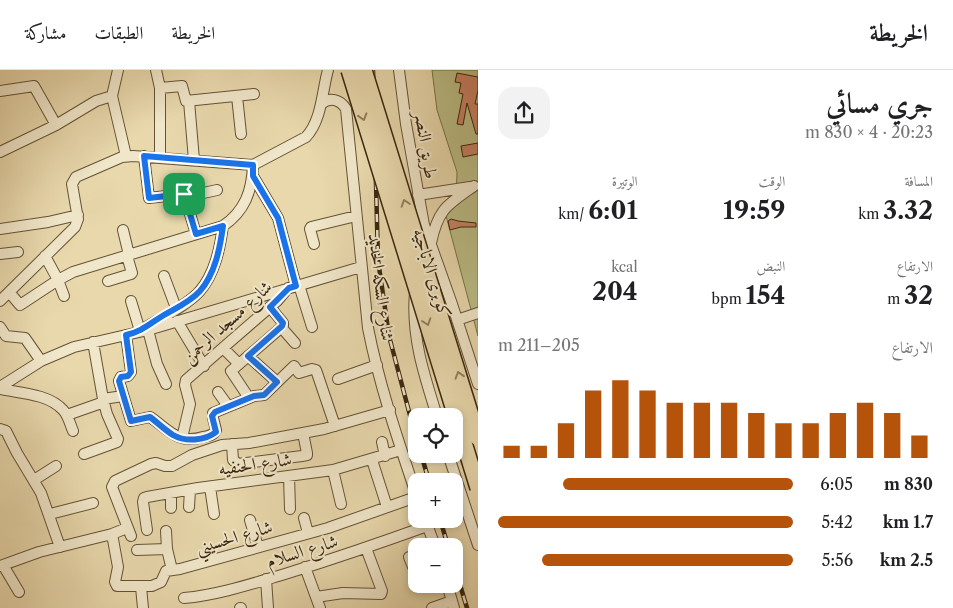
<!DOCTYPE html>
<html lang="ar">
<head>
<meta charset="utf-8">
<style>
  :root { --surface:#fff; --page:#f2f2f2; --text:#202124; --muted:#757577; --line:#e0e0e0; --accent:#b45309 }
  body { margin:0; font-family:"Libre Caslon Text",Amiri,serif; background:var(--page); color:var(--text); direction:rtl; height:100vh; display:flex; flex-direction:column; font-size:19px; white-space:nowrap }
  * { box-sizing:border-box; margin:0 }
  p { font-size:16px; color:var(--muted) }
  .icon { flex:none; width:28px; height:28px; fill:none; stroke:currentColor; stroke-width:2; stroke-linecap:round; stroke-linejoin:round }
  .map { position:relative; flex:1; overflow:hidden; direction:ltr }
  .sheet { display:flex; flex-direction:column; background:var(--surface); width:475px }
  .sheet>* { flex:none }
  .buttons { position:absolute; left:408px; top:338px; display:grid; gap:10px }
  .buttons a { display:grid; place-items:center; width:55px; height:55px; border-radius:10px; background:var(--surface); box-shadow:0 2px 8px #0003; font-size:25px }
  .pin { position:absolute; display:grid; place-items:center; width:42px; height:42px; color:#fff; margin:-21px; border-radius:10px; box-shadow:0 2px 8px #0006 }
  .round { display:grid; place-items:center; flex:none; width:52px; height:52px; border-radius:15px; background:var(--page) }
  .head { display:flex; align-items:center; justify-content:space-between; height:85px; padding:0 20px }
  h1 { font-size:28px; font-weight:800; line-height:38px }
  .stats { display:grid; grid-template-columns:repeat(3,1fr); gap:8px; height:85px; padding:5px 20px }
  .stats div { display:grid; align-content:center }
  .stats b { font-size:25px; font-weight:800 }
  .stats small { font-size:14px; font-weight:400 }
  .stats p { font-size:14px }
  .chart { height:140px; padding:10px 20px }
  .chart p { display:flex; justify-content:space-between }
  .chart svg { width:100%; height:90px; margin-top:5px; stroke:var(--accent); stroke-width:6 }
  ul { padding:0 20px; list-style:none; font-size:16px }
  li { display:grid; grid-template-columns:80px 60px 1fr; align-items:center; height:38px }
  li i { height:12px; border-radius:6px; background:var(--accent) }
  header { display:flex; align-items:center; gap:30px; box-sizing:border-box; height:70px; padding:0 25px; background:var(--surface); border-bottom:1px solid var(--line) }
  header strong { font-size:24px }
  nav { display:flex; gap:28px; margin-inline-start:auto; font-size:18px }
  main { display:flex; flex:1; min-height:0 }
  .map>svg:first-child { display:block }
</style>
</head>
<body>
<header>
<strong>الخريطة</strong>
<nav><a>الخريطة</a><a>الطبقات</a><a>مشاركة</a></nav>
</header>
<main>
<section class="sheet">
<div class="head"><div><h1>جري مسائي</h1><p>20:23 · 4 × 830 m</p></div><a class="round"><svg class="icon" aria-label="share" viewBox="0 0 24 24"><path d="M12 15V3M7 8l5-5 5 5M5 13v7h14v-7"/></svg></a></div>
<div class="stats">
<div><p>المسافة</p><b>3.32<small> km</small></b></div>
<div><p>الوقت</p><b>19:59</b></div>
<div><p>الوتيرة</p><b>6:01<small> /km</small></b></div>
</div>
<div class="stats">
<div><p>الارتفاع</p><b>32<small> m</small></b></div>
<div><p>النبض</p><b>154<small> bpm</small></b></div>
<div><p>kcal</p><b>204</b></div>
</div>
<div class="chart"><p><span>الارتفاع</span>205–211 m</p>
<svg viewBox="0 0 160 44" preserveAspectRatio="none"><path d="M5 44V38M15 44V38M25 44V27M35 44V11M45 44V6M55 44V11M65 44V17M75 44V17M85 44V17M95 44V22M105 44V27M115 44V27M125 44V22M135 44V17M145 44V22M155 44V33"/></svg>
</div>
<ul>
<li><b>830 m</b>6:05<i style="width:78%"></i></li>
<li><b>1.7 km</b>5:42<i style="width:100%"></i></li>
<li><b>2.5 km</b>5:56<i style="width:85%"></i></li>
</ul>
</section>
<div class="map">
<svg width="478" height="538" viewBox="0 0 478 538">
  <rect width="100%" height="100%" fill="#e8d8ac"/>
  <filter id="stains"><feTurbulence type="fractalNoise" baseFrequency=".004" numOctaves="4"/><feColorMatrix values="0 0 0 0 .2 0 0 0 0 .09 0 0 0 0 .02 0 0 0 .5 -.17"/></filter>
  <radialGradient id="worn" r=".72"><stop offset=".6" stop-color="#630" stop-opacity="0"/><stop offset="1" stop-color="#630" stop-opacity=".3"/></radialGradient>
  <!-- green -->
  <path fill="#bbbd86" stroke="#7a724a" d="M432,0H478V266L445,142L456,131L457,102L437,40Z"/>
  <!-- building -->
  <path fill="#c98364" stroke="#39260f" d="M457,3L478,7V20L475,34H478V64H476L467,33L463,55L457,54L463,24L459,23L461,13L455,12Z
    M478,73V84L463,87L461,76Z
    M451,149L458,151L476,153V157H461L450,160L448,151Z"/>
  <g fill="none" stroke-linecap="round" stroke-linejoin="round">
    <defs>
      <path id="minor" d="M118,0L112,26L126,86
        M156,0L160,18V87
        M399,0L406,54L424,155L452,234L478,314
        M160,18L182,16L186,31L254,24
        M0,21L34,16L56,55
        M237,26L241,64
        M189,31L194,90
        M321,34C330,27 340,29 346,39L368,258C379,314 398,370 416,424
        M0,82L56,55L96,31L112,26
        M144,86L149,128L184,124L196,164
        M253,95L306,67C322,50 322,21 328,0
        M253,106L278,148L296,216
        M418,125L470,117
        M185,127L217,120
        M0,159L48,152L78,145
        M123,160L129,185
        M431,173C438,139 447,135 474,116
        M314,174L310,159L311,157L356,146
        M0,184L18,182
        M45,186L58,210L64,226
        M164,206L176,238
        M108,211L131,204L132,203L127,186
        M299,215L312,257
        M9,222L20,235L58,210L73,202L223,156C245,141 252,121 253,95
        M415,222C411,266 424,305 437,346
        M0,231L75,157L78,149L72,114L76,107L122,87L133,86L253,95
        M131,231L140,261C158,249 185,237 199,222C215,204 220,178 223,156
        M457,250L478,243
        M177,251L204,296
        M0,257L6,266L25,268L41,291
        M281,257L295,273
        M148,260L157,294L166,314
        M126,265L131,302L128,306L121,307L119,311L131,351L150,347C168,359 178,375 203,367C209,366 214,365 216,360L213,348V343L254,326L264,325L294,296L299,303L312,299L316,300L335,356
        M223,278L239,294
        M248,286L277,312
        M338,309L377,295
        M0,317L41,291L74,277L148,260L361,197
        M0,319C20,323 49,324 63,340C68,345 70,354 73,361
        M218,322L228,336
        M249,328L231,301L283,256V253L270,237
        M103,329L123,326
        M67,345L104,332
        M0,359L6,361L17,383L41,423L60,477
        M182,368L190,334L185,315L186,310L277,231L288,218
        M382,372L385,386
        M232,374L233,390L238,394L302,386L307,385V383L303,363
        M84,384L117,372L118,369L107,344L103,329L93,272
        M448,384L478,475
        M372,390L387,437
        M333,400L341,434
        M289,406L290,439
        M34,410L56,396
        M210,417L214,444
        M189,437L190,420
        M171,438V423
        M50,444L93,433
        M304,448L308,463
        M425,449L435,476
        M250,450L258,477
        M147,460L143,432L144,428L147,427L198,418L333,400L401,380
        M166,461L167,479L172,500
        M112,464L118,497L115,512L117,516H152L161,512L166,501L180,499L328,458L416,427
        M131,466L112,417L115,411L151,394L156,393L165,396H172L192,385L222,375L249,373L324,359L390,340
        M137,480L167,479
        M409,487L416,504
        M3,495L19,522
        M0,496L39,482L112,464L127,458
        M305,497L320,538
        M266,509L268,538
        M447,514L454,538
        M141,517L143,538
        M316,527L343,523L381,524L382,521L366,478
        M184,528C218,525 251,514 285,504C333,489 380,473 427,456
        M240,538H241
        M432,538L452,531"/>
    </defs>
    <!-- minor casing -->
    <use href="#minor" stroke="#655236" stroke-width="12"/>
    <!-- minor -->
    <use href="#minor" stroke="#f0e6c9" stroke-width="10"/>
    <defs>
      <path id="rail" d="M373,0L378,190L389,266L416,368
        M421,384L429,411
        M440,449L448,476
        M454,495L467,538"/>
    </defs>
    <!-- rail casing -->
    <use href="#rail" stroke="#39260f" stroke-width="4.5"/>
    <!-- rail -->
    <use href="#rail" stroke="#f0e6c9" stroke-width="2.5" stroke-dasharray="8" stroke-linecap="butt"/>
    <defs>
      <path id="highway-bridge" d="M349,0L478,418
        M364,0L478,368"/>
    </defs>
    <!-- highway-bridge casing -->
    <use href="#highway-bridge" stroke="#39260f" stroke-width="18" stroke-linecap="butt"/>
    <!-- highway-bridge -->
    <use href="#highway-bridge" stroke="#e8d8ac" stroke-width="15"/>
  </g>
  <!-- one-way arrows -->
  <defs><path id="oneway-chevron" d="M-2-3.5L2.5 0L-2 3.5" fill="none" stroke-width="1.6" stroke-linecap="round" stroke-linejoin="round" transform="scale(1.25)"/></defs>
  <g stroke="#907f5e">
    <use href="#oneway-chevron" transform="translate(363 47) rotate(73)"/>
    <use href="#oneway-chevron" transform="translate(405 133) rotate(-108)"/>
    <use href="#oneway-chevron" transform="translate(427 252) rotate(72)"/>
    <use href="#oneway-chevron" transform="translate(459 305) rotate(-107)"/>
  </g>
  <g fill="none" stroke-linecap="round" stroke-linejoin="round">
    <defs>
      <path id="route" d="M144,86L253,95V106L278,148L296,216L289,218L270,237L283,253L282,256L248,286L277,312L264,325L254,326L215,342L212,346L216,362C205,371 185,372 173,365C165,360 158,353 150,347L131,351L119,311L121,307L128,306L131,302L126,265C143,261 149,254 164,245C176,238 190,232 200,221C215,204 220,178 223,156L196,164L184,124L149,128Z"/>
    </defs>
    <!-- route casing -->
    <use href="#route" stroke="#fff" stroke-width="10"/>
    <!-- route -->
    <use href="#route" stroke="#1a73e8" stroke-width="6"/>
  </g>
  <g text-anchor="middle" stroke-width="4" stroke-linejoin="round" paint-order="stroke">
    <!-- street labels -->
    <g font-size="18" fill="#39260f" stroke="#f0e6c9">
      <text transform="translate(426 75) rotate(81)" y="6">طريق النصر</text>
      <text transform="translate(432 203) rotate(73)" y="6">كوبرى الاباجيه</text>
      <text transform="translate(381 217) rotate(83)" y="6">شارع السكه الحديد</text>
      <text transform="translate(227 252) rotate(-42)" y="6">شارع مسجد الرحمن</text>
      <text transform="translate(255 394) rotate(-8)" y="6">شارع الحنفيه</text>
      <text transform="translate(234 467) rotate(-16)" y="6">شارع الحسيني</text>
      <text transform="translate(302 481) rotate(-17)" y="6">شارع السلام</text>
    </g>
  </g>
  <rect width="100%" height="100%" filter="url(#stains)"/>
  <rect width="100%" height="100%" fill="url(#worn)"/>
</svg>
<div class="buttons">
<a><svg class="icon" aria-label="locate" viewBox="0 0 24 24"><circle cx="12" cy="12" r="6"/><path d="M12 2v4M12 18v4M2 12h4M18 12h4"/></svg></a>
<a>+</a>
<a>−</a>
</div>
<div class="pin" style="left:184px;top:124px;background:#1e9e55"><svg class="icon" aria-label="arrive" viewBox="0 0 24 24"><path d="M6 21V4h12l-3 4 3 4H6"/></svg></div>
</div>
</main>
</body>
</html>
